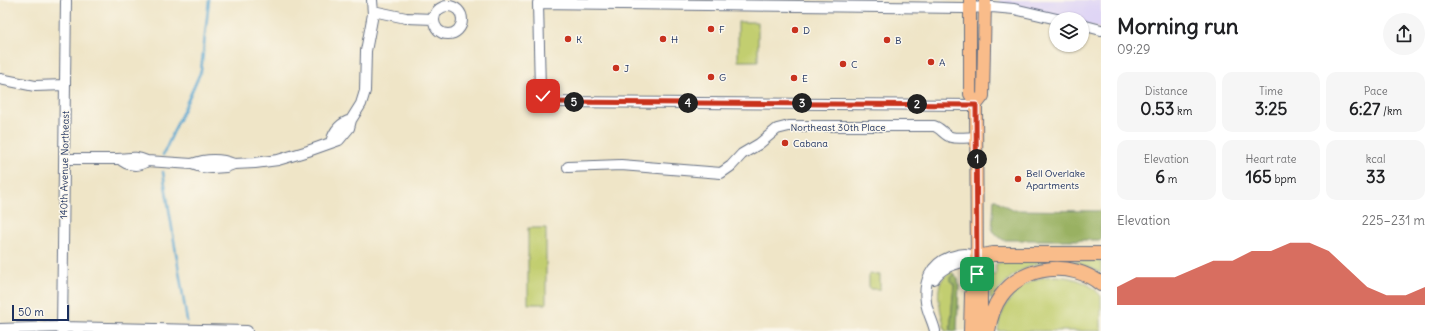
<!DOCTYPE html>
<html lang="en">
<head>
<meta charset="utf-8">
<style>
  :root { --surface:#fff; --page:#f6f6f6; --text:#202124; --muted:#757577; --accent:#c8321e }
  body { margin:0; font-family:Delius,sans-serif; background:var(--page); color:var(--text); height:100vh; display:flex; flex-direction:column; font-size:15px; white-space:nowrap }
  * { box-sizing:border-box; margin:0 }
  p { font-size:13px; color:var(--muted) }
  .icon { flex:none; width:22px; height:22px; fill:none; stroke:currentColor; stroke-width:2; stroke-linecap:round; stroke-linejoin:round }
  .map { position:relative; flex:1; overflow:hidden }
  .sheet { display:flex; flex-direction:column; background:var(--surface); width:340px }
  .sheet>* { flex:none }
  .fabs { position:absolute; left:1049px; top:12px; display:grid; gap:8px }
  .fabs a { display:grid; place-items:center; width:40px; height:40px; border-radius:50%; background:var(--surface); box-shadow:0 1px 3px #0004; font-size:20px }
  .scale { position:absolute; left:12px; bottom:10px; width:57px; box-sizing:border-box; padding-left:4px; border:2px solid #1b2f5e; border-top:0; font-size:11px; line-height:14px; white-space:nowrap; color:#1b2f5e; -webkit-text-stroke:3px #fbf7ec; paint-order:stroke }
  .pin { position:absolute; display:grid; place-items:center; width:34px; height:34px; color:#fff; margin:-17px; border-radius:8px; box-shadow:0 2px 6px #0006 }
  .km { position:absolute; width:20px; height:20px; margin:-10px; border-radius:50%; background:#222; color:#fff; font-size:11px; line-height:20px; text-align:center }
  .round { display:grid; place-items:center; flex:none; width:42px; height:42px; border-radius:21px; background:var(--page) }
  .overview { display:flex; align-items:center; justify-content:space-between; height:68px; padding:0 16px }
  h1 { font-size:22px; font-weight:700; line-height:30px }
  .figures { display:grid; grid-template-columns:repeat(3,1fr); gap:6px; height:68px; padding:4px 16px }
  .figures div { display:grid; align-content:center; border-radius:10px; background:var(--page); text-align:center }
  .figures b { font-size:17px; font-weight:700 }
  .figures small { font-size:11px; font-weight:400 }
  .figures p { font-size:11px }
  .chart { height:112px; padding:8px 16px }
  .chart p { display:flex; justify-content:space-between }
  .chart svg { width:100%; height:72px; margin-top:4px; fill:var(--accent); opacity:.7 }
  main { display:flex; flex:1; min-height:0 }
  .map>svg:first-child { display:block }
</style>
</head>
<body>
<main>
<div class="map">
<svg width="1101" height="331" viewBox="0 0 1101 331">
  <rect width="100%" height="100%" fill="#fbf7ec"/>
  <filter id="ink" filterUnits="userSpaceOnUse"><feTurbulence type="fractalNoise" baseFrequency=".025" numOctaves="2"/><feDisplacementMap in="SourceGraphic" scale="8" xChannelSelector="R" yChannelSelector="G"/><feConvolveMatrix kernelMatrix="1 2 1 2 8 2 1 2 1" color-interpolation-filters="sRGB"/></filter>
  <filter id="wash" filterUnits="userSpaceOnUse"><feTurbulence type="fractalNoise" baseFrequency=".012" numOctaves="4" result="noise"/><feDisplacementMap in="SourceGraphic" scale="16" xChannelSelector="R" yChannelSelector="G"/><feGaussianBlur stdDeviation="0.9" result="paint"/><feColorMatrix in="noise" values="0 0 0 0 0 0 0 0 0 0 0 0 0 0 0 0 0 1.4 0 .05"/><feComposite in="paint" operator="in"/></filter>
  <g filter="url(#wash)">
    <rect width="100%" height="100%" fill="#efe5c7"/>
    <!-- built -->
    <path fill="#dfd5f5" d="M999,0H1101V29L1082,24V19H1061L999,3Z"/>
    <!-- green -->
    <path fill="#c2ce70" stroke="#6e7e67" d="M738,22H758V61H738Z
      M528,228H546V304H528Z
      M1035,260L1046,261C1016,271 1011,274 992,299L990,298L991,275H996V264L1003,262Z
      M1068,261H1101V273L1091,268Z
      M952,272L954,274L950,277V281L954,284L950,331H945C942,312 929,281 952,272Z
      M869,274L880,275V289H869Z
      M1056,276C1075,278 1088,281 1101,296V331H998C1000,309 1014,289 1034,280C1041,277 1049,277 1056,276Z"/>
    <!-- forest -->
    <path fill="#99b162" stroke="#5a7060" d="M994,199L1013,210L1101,211V240H1003L992,231Z
      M954,274L958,278L959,285L957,331H950L954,284L950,281V277Z"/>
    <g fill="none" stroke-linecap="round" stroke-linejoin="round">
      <!-- stream -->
      <path stroke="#55a4cf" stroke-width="2.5" d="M163,155L201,71L209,0
        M163,172L187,321"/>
    </g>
  </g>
  <g filter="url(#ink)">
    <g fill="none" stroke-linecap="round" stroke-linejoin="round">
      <defs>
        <path id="minor" d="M434 20a14 14 0 1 1 28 0a14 14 0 1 1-28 0Z
          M373,11L406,18L434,19
          M1082,25L1101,30
          M0,79L35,86L65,85
          M976,105L551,102L545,100L540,91L538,3L963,8L992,7L1014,9L1057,19
          M331,142C334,131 340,123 351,120
          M64,159C81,159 99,159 117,159C130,159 133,155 147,161L192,164L201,167L212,168L226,167L234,164L255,163L278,160L308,151L339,140L349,128L351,120L361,104L365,91L366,51L373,14L372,0
          M120,159C127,166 139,167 147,161
          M192,164C206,159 219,158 234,164
          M568,167L621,165L721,173L731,166L742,154L759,144L777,129L789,126H934C941,128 944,135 951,137C958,139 969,137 977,137
          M934,279C944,263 962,264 977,257
          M0,329L62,327L247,331
          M62,331L66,0
          M935,331C933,321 927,312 926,302C923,282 931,264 950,257C955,256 960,254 965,254C969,254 973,256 977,257"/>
        <path id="major" d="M970,0V94L976,105L977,274L981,293V331
          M976,105L983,96L985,0
          M970,331L971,294L977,275"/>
        <path id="highway" d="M977,257L993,254H1101
          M988,331C990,318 993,307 1001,296C1023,265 1072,260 1101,284"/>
      </defs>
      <!-- minor casing -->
      <use href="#minor" stroke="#656f83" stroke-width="12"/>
      <!-- major casing -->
      <use href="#major" stroke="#656f83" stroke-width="14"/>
      <!-- highway casing -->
      <use href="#highway" stroke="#656f83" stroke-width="16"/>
      <!-- minor -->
      <use href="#minor" stroke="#fff" stroke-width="10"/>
      <!-- major -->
      <use href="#major" stroke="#f9bc8a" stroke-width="12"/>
      <!-- highway -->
      <use href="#highway" stroke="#f9bc8a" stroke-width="14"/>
    </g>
  </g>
  <g fill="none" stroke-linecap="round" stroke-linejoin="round" filter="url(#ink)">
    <defs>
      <path id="route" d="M543,96L545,100L551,102L976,105L977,274"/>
    </defs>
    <!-- route casing -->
    <use href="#route" stroke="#fff" stroke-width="8"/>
    <!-- route -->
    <use href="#route" stroke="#c8321e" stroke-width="5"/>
  </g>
  <!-- markers -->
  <g fill="#c8321e" stroke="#fbf7ec" stroke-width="1.5">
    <circle cx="711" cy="29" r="4"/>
    <circle cx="795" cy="30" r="4"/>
    <circle cx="568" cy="39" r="4"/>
    <circle cx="663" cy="39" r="4"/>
    <circle cx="887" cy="40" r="4"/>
    <circle cx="931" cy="62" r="4"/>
    <circle cx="843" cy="64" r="4"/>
    <circle cx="616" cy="68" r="4"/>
    <circle cx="711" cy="77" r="4"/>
    <circle cx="794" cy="78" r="4"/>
    <circle cx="785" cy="143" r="4"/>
    <circle cx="1018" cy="179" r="4"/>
  </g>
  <g text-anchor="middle" stroke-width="3" stroke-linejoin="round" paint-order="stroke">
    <!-- poi labels -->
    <g font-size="10" fill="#1b2f5e" stroke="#fbf7ec" text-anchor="start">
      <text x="719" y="33">F</text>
      <text x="803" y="34">D</text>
      <text x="576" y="43">K</text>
      <text x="671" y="43">H</text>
      <text x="895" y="44">B</text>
      <text x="939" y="66">A</text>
      <text x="851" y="68">C</text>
      <text x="624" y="72">J</text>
      <text x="719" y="81">G</text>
      <text x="802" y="82">E</text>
      <text x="793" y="147">Cabana</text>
      <text x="1026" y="177">Bell Overlake<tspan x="1026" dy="12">Apartments</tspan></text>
    </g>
    <!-- street labels -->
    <g font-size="10" fill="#1b2f5e" stroke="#fbf7ec">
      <text x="838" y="131">Northeast 30th Place</text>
      <text transform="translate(64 165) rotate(-89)" y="4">140th Avenue Northeast</text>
    </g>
  </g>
</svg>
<div class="fabs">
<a><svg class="icon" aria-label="layers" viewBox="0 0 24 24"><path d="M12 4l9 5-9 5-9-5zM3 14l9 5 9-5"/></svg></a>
</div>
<div class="scale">50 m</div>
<div class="pin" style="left:977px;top:274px;background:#1e9e55"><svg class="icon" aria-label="arrive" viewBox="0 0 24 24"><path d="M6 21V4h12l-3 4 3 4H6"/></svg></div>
<div class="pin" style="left:543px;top:96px;background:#d93025"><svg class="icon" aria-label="check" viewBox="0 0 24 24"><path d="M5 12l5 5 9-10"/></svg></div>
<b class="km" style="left:977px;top:159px">1</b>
<b class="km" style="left:917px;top:104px">2</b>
<b class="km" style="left:802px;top:103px">3</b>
<b class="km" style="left:688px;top:103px">4</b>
<b class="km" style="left:574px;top:102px">5</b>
</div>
<section class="sheet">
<div class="overview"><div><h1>Morning run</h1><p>09:29</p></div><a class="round"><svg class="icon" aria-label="share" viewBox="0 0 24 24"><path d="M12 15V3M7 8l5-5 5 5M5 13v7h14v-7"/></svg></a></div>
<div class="figures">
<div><p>Distance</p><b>0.53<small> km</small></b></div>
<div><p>Time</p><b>3:25</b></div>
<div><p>Pace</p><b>6:27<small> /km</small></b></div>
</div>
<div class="figures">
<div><p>Elevation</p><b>6<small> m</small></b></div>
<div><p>Heart rate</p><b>165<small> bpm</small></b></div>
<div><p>kcal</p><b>33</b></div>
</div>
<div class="chart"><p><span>Elevation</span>225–231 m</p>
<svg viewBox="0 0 160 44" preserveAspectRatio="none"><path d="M0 44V33L10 27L20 27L30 27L40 22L50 17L60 17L70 11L80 11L90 6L100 6L110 11L120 22L130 33L140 38L150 38L160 33V44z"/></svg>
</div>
</section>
</main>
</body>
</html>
